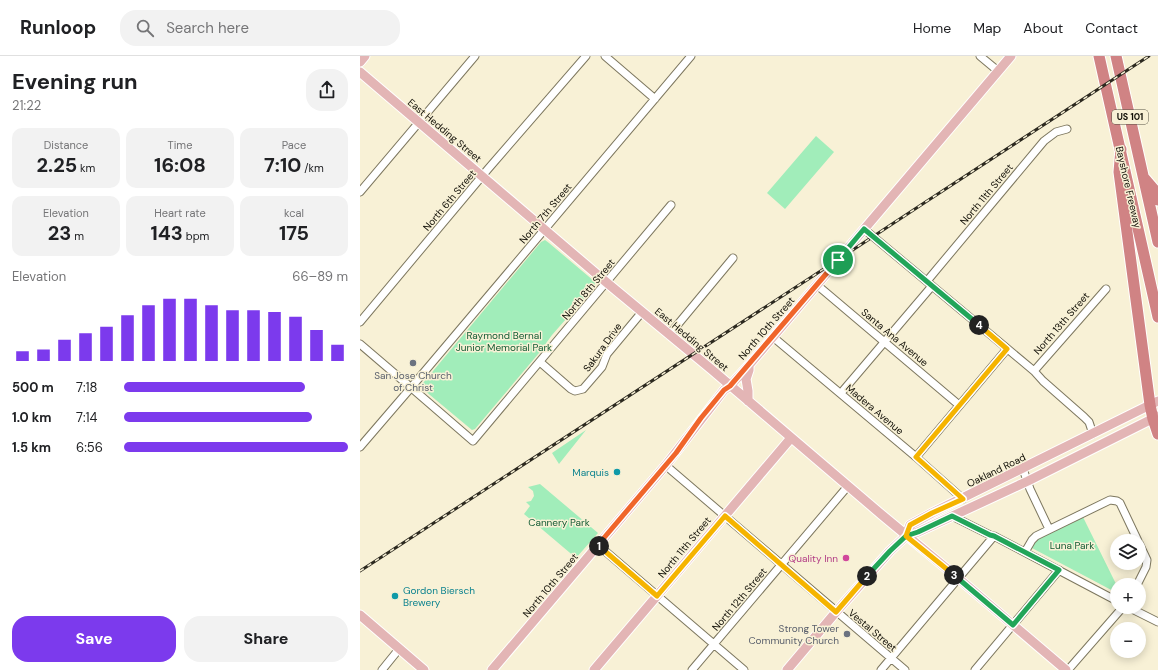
<!DOCTYPE html>
<html lang="en">
<head>
<meta charset="utf-8">
<style>
  :root { --surface:#fff; --page:#f2f2f2; --text:#202124; --muted:#757577; --line:#e0e0e0; --accent:#7c3aed }
  body { margin:0; font-family:"DM Sans",sans-serif; background:var(--page); color:var(--text); height:100vh; display:flex; flex-direction:column; font-size:15px; white-space:nowrap }
  * { box-sizing:border-box; margin:0 }
  p { font-size:13px; color:var(--muted) }
  .icon { flex:none; width:22px; height:22px; fill:none; stroke:currentColor; stroke-width:2; stroke-linecap:round; stroke-linejoin:round }
  .map { position:relative; flex:1; overflow:hidden }
  .panel { display:flex; flex-direction:column; background:var(--surface); width:360px }
  .panel>* { flex:none }
  .fabs { position:absolute; left:750px; top:478px; display:grid; gap:8px }
  .fabs a { display:grid; place-items:center; width:36px; height:36px; border-radius:50%; background:var(--surface); box-shadow:0 2px 10px #0003; font-size:20px }
  .pin { position:absolute; display:grid; place-items:center; width:34px; height:34px; color:#fff; margin:-17px; border:2px solid #fff; border-radius:50%; box-shadow:0 1px 4px #0007 }
  .km { position:absolute; width:20px; height:20px; margin:-10px; border-radius:50%; background:#222; color:#fff; font-size:11px; line-height:20px; text-align:center }
  .round { display:grid; place-items:center; flex:none; width:42px; height:42px; border-radius:16px; background:var(--page) }
  .headline { display:flex; align-items:center; justify-content:space-between; height:68px; padding:0 12px }
  h1 { font-size:22px; font-weight:700; line-height:30px }
  .figures { display:grid; grid-template-columns:repeat(3,1fr); gap:6px; height:68px; padding:4px 12px }
  .figures div { display:grid; align-content:center; border-radius:10px; background:var(--page); text-align:center }
  .figures b { font-size:20px; font-weight:700 }
  .figures small { font-size:11px; font-weight:400 }
  .figures p { font-size:11px }
  .chart { height:112px; padding:8px 12px }
  .chart p { display:flex; justify-content:space-between }
  .chart svg { width:100%; height:72px; margin-top:4px; stroke:var(--accent); stroke-width:6 }
  .action { display:flex; gap:8px; margin-top:auto; padding:8px 12px }
  .action a { flex:1; height:46px; border-radius:16px; background:var(--accent); color:#fff; font-size:16px; font-weight:700; line-height:46px; text-align:center }
  .action a+a { background:var(--page); color:var(--text) }
  ul { padding:0 12px; list-style:none; font-size:13px }
  li { display:grid; grid-template-columns:64px 48px 1fr; align-items:center; height:30px }
  li i { height:10px; border-radius:5px; background:var(--accent) }
  header { display:flex; align-items:center; gap:24px; box-sizing:border-box; height:56px; padding:0 20px; background:var(--surface); border-bottom:1px solid var(--line) }
  header strong { font-size:19px }
  nav { display:flex; gap:22px; margin-inline-start:auto; font-size:14px }
  .search { width:280px; height:36px; background:var(--page); display:flex; align-items:center; gap:10px; box-sizing:border-box; padding:0 14px; border-radius:16px; color:var(--muted); font-size:15px }
  main { display:flex; flex:1; min-height:0 }
  .map>svg:first-child { display:block }
</style>
</head>
<body>
<header>
<strong>Runloop</strong>
<div class="search"><svg class="icon" aria-label="search" viewBox="0 0 24 24"><circle cx="10" cy="10" r="6"/><path d="M15 15l6 6"/></svg>Search here</div>
<nav><a>Home</a><a>Map</a><a>About</a><a>Contact</a></nav>
</header>
<main>
<section class="panel">
<div class="headline"><div><h1>Evening run</h1><p>21:22</p></div><a class="round"><svg class="icon" aria-label="share" viewBox="0 0 24 24"><path d="M12 15V3M7 8l5-5 5 5M5 13v7h14v-7"/></svg></a></div>
<div class="figures">
<div><p>Distance</p><b>2.25<small> km</small></b></div>
<div><p>Time</p><b>16:08</b></div>
<div><p>Pace</p><b>7:10<small> /km</small></b></div>
</div>
<div class="figures">
<div><p>Elevation</p><b>23<small> m</small></b></div>
<div><p>Heart rate</p><b>143<small> bpm</small></b></div>
<div><p>kcal</p><b>175</b></div>
</div>
<div class="chart"><p><span>Elevation</span>66–89 m</p>
<svg viewBox="0 0 160 44" preserveAspectRatio="none"><path d="M5 44V38M15 44V37M25 44V31M35 44V27M45 44V23M55 44V16M65 44V10M75 44V6M85 44V6M95 44V10M105 44V13M115 44V13M125 44V14M135 44V17M145 44V25M155 44V34"/></svg>
</div>
<ul>
<li><b>500 m</b>7:18<i style="width:81%"></i></li>
<li><b>1.0 km</b>7:14<i style="width:84%"></i></li>
<li><b>1.5 km</b>6:56<i style="width:100%"></i></li>
</ul>
<div class="action"><a>Save</a><a>Share</a></div>
</section>
<div class="map">
<svg width="798" height="614" viewBox="0 0 798 614">
  <rect width="100%" height="100%" fill="#f8f1d6"/>
  <!-- green -->
  <path fill="#a1edba" d="M456,80L474,96L425,153L407,137Z
    M185,184L189,187L234,225L235,227V230L192,279L179,297L115,373L112,374L64,334L62,330L63,327L181,186Z
    M226,374L199,408L192,397Z
    M180,428L238,477L216,502L164,458L170,450L166,446L171,445L174,440L173,435L168,431Z
    M722,459L757,530V537L670,491L674,484Z"/>
  <g fill="none" stroke-linecap="round" stroke-linejoin="round">
    <defs>
      <path id="minor" d="M245,0L295,43
        M620,0L638,15
        M0,136L115,0
        M504,173L674,315L683,325L724,361L729,366L733,378
        M567,225L684,85L696,76L707,73
        M457,229L599,349
        M0,266L128,113L226,0
        M309,279L373,202
        M413,281L556,401L603,443
        M0,288L48,329
        M180,306L211,333L215,335L223,333L242,311L247,298L282,256
        M674,315L746,233
        M54,328L331,0
        M54,334L113,385L311,149
        M481,337L572,230
        M0,391L49,334
        M556,401L647,293
        M306,409L311,414L545,614
        M663,413L670,433L689,473
        M592,460L630,479L634,480L757,545
        M238,489L384,614
        M665,496L672,484L676,480L750,444L757,445L760,447L778,485
        M777,529L786,511L787,504L779,487
        M768,551L798,566
        M22,614L39,593
        M332,614L488,430
        M521,614L634,480
        M615,614L699,514
        M708,614L763,551"/>
      <path id="major" d="M0,6L5,0
        M0,16L246,226L351,313L522,459L598,522L706,614
        M388,345V335L386,323L389,314V309
        M546,480L550,469L572,457L798,345
        M0,559L64,614
        M132,614L306,409L364,334L370,330L389,309L651,0
        M234,614L431,382
        M427,614L476,556L530,495L546,480L558,476L668,425L798,360"/>
      <path id="highway" d="M739,0L798,261
        M756,0L798,186
        M761,93L759,116L790,349L793,363L798,378
        M785,123L796,136L798,144"/>
    </defs>
    <!-- minor casing -->
    <use href="#minor" stroke="#7d775f" stroke-width="9"/>
    <!-- major casing -->
    <use href="#major" stroke="#fff" stroke-width="11"/>
    <!-- highway casing -->
    <use href="#highway" stroke="#fff" stroke-width="13"/>
    <!-- minor -->
    <use href="#minor" stroke="#fff" stroke-width="7"/>
    <!-- major -->
    <use href="#major" stroke="#e3b5b5" stroke-width="9"/>
    <!-- highway -->
    <use href="#highway" stroke="#d08384" stroke-width="11"/>
    <defs>
      <path id="rail" d="M0,515L476,205L561,149L789,0"/>
    </defs>
    <!-- rail casing -->
    <use href="#rail" stroke="#2c291f" stroke-width="3"/>
    <!-- rail -->
    <use href="#rail" stroke="#f8f1d6" stroke-width="1.5" stroke-dasharray="4.5" stroke-linecap="butt"/>
  </g>
  <g fill="none" stroke-linecap="round" stroke-linejoin="round">
    <defs>
      <path id="split-1" d="M239,490L238,489L243,483L316,397L341,362L364,334L370,330L478,204"/>
      <path id="split-2" d="M239,490L297,540L365,460L476,556L507,520"/>
      <path id="split-3" d="M507,520L530,495L546,480L558,476L592,460L630,479L634,480L699,514L653,569L594,519"/>
      <path id="split-4" d="M594,519L546,480L550,469L572,457L603,443L556,401L647,293L619,269"/>
      <path id="split-5" d="M478,204L504,173L619,269"/>
    </defs>
    <!-- split-1 casing -->
    <use href="#split-1" stroke="#fff" stroke-width="8"/>
    <!-- split-2 casing -->
    <use href="#split-2" stroke="#fff" stroke-width="8"/>
    <!-- split-3 casing -->
    <use href="#split-3" stroke="#fff" stroke-width="8"/>
    <!-- split-4 casing -->
    <use href="#split-4" stroke="#fff" stroke-width="8"/>
    <!-- split-5 casing -->
    <use href="#split-5" stroke="#fff" stroke-width="8"/>
    <!-- split-1 -->
    <use href="#split-1" stroke="#f0652b" stroke-width="5"/>
    <!-- split-2 -->
    <use href="#split-2" stroke="#f5b400" stroke-width="5"/>
    <!-- split-3 -->
    <use href="#split-3" stroke="#22a559" stroke-width="5"/>
    <!-- split-4 -->
    <use href="#split-4" stroke="#f5b400" stroke-width="5"/>
    <!-- split-5 -->
    <use href="#split-5" stroke="#22a559" stroke-width="5"/>
  </g>
  <!-- markers -->
  <g fill="#6b7280" stroke="#f8f1d6" stroke-width="1.5">
    <circle cx="53" cy="307" r="4"/>
    <circle cx="487" cy="578" r="4"/>
  </g>
  <g fill="#0f9aa8" stroke="#f8f1d6" stroke-width="1.5">
    <circle cx="257" cy="416" r="4"/>
    <circle cx="35" cy="540" r="4"/>
  </g>
  <circle fill="#d1479c" stroke="#f8f1d6" stroke-width="1.5" cx="486" cy="502" r="4"/>
  <g text-anchor="middle" stroke-width="3" stroke-linejoin="round" paint-order="stroke">
    <!-- shield labels -->
    <rect fill="#f8f1d6" stroke="#545143" stroke-width="1" x="752" y="54" width="36" height="14" rx="3"/>
    <g font-size="9" font-weight="bold" fill="#0e0c04">
      <text x="770" y="64">US 101</text>
    </g>
    <!-- street labels -->
    <g font-size="10" fill="#0e0c04" stroke="#f8f1d6">
      <text transform="translate(85 74) rotate(40)" y="4">East Hedding Street</text>
      <text transform="translate(769 131) rotate(77)" y="4">Bayshore Freeway</text>
      <text transform="translate(626 138) rotate(-50)" y="4">North 11th Street</text>
      <text transform="translate(89 144) rotate(-50)" y="4">North 6th Street</text>
      <text transform="translate(185 157) rotate(-50)" y="4">North 7th Street</text>
      <text transform="translate(228 233) rotate(-50)" y="4">North 8th Street</text>
      <text transform="translate(701 267) rotate(-49)" y="4">North 13th Street</text>
      <text transform="translate(406 272) rotate(-49)" y="4">North 10th Street</text>
      <text transform="translate(535 281) rotate(40)" y="4">Santa Ana Avenue</text>
      <text transform="translate(332 283) rotate(40)" y="4">East Hedding Street</text>
      <text transform="translate(242 291) rotate(-54)" y="4">Sakura Drive</text>
      <text transform="translate(515 353) rotate(40)" y="4">Madera Avenue</text>
      <text transform="translate(636 414) rotate(-26)" y="4">Oakland Road</text>
      <text transform="translate(324 491) rotate(-50)" y="4">North 11th Street</text>
      <text transform="translate(190 529) rotate(-50)" y="4">North 10th Street</text>
      <text transform="translate(379 543) rotate(-50)" y="4">North 12th Street</text>
      <text transform="translate(513 574) rotate(40)" y="4">Vestal Street</text>
    </g>
    <!-- park labels -->
    <g font-size="10" fill="#105a32" stroke="#f8f1d6">
      <text x="144" y="283">Raymond Bernal<tspan x="144" dy="12">Junior Memorial Park</tspan></text>
      <text x="199" y="470">Cannery Park</text>
      <text x="712" y="493">Luna Park</text>
    </g>
    <!-- worship labels -->
    <g font-size="10" fill="#5b616d" stroke="#f8f1d6">
      <text x="53" y="323">San Jose Church<tspan x="53" dy="12">of Christ</tspan></text>
      <text x="479" y="576" text-anchor="end">Strong Tower<tspan x="479" dy="12">Community Church</tspan></text>
    </g>
    <!-- culture labels -->
    <g font-size="10" fill="#0d838f" stroke="#f8f1d6" text-anchor="end">
      <text x="249" y="420">Marquis</text>
      <text x="43" y="538" text-anchor="start">Gordon Biersch<tspan x="43" dy="12">Brewery</tspan></text>
    </g>
    <!-- hotel labels -->
    <g font-size="10" fill="#b23c85" stroke="#f8f1d6" text-anchor="end">
      <text x="478" y="506">Quality Inn</text>
    </g>
  </g>
</svg>
<div class="fabs">
<a><svg class="icon" aria-label="layers" viewBox="0 0 24 24"><path d="M12 4l9 5-9 5-9-5zM3 14l9 5 9-5"/></svg></a>
<a>+</a>
<a>−</a>
</div>
<div class="pin" style="left:478px;top:204px;background:#1e9e55"><svg class="icon" aria-label="arrive" viewBox="0 0 24 24"><path d="M6 21V4h12l-3 4 3 4H6"/></svg></div>
<b class="km" style="left:239px;top:490px">1</b>
<b class="km" style="left:507px;top:520px">2</b>
<b class="km" style="left:594px;top:519px">3</b>
<b class="km" style="left:619px;top:269px">4</b>
</div>
</main>
</body>
</html>
